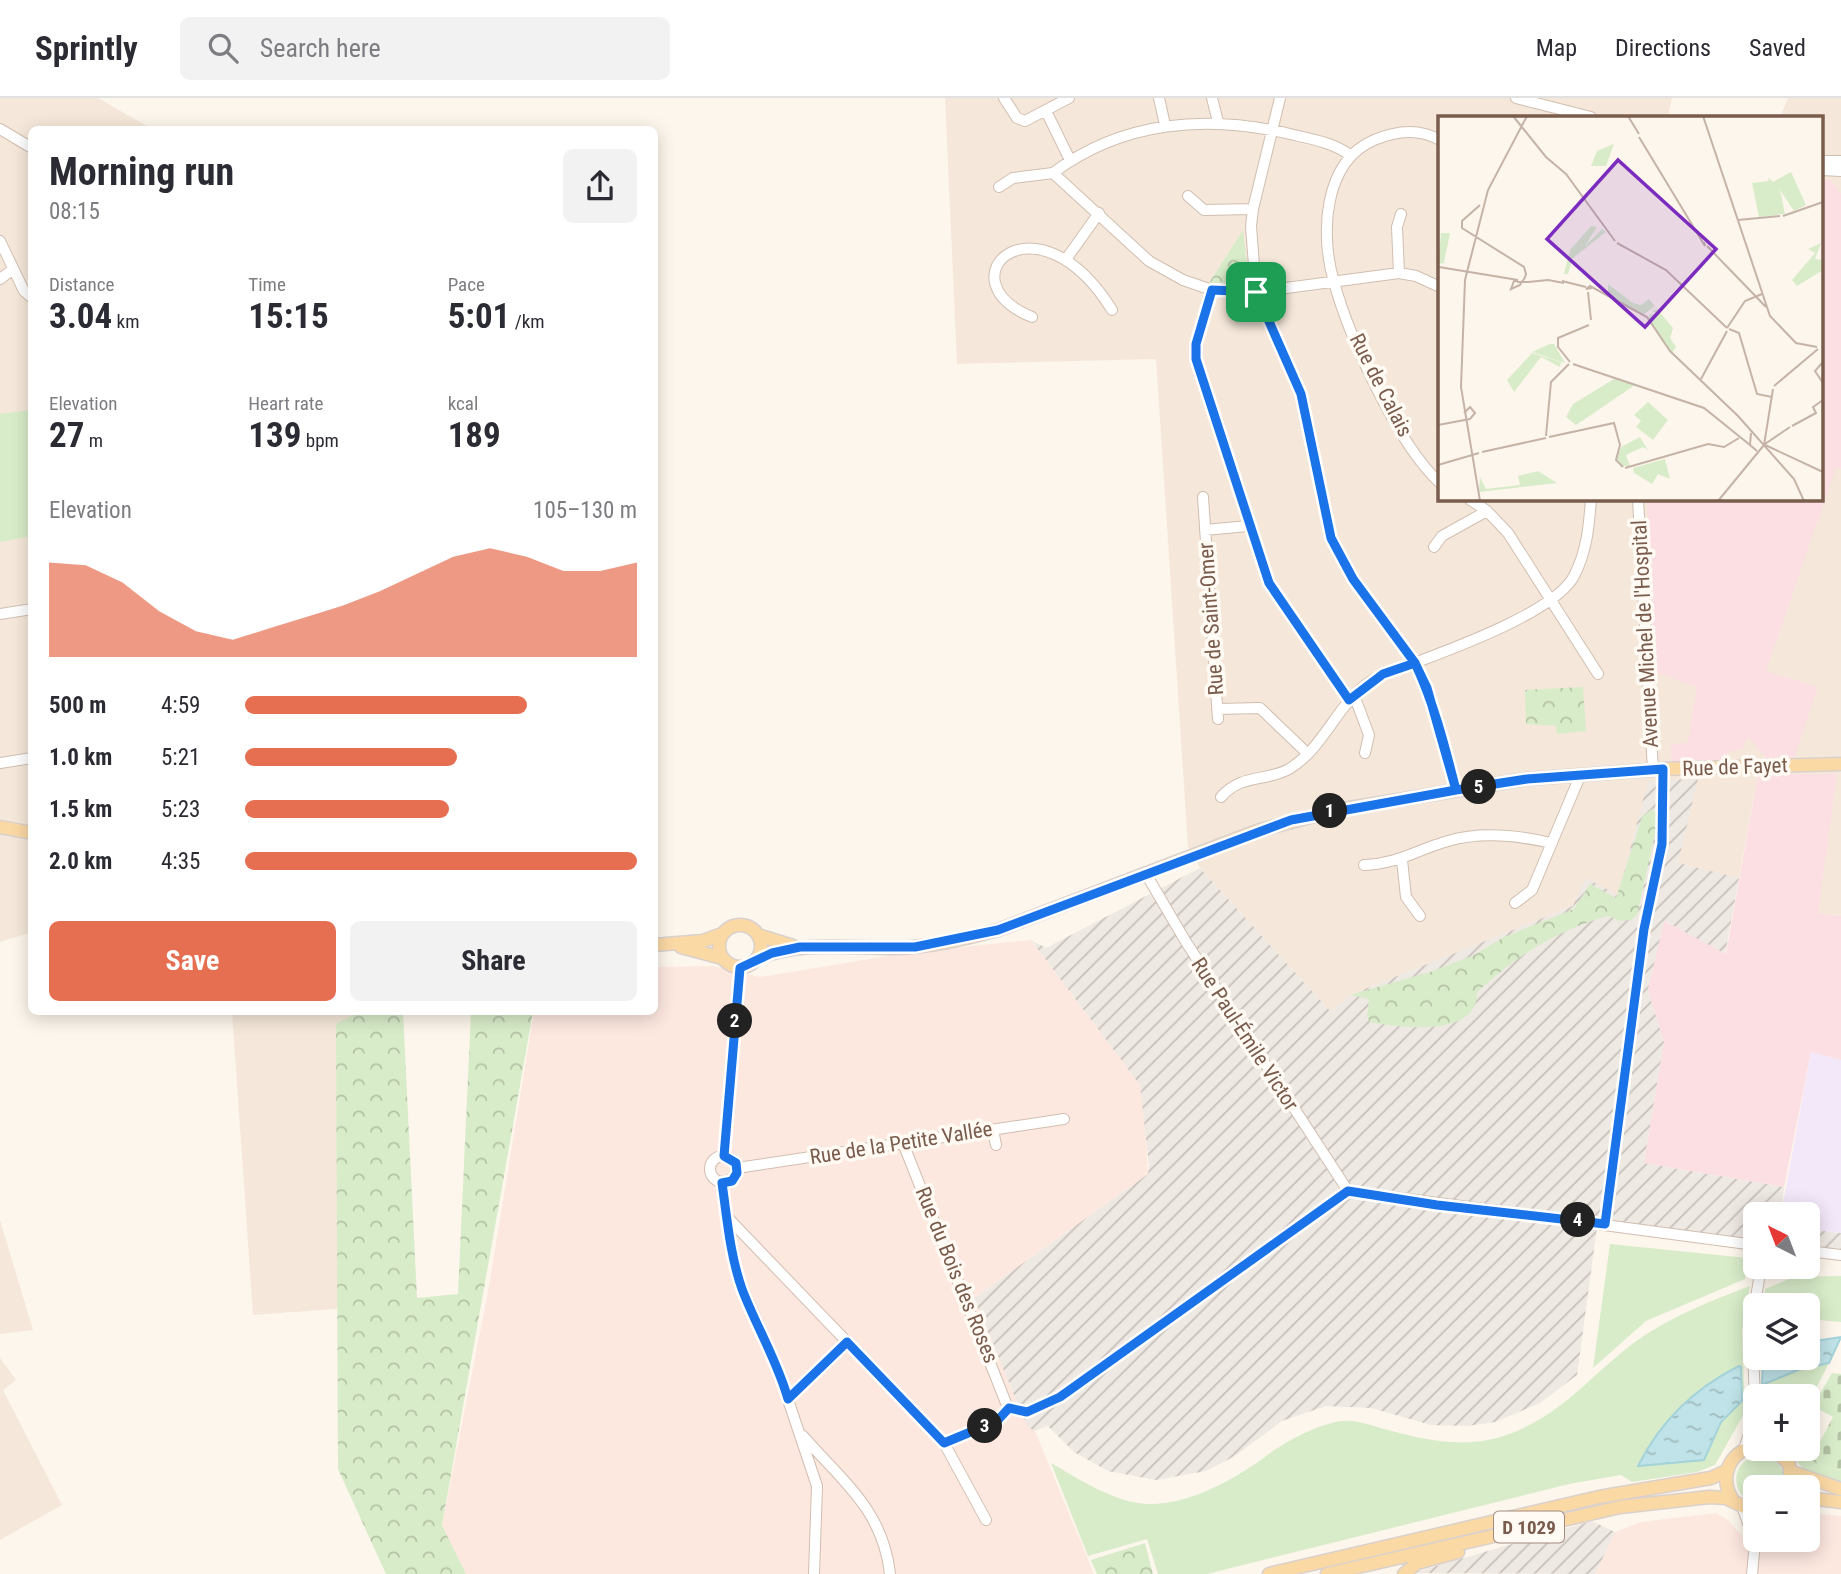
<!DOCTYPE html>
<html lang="en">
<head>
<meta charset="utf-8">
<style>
  :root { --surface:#fff; --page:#f2f2f3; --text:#2b2b33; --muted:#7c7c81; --line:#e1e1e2; --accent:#e76f51 }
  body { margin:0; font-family:"Roboto Condensed",sans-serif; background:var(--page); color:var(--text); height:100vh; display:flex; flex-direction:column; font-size:26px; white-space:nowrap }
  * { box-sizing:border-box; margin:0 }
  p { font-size:23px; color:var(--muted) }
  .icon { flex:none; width:38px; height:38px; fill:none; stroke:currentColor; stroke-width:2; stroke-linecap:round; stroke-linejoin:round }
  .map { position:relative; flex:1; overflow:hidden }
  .panel { position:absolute; left:28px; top:28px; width:630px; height:889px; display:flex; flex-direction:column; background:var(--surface); border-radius:10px; box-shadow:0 4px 18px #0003 }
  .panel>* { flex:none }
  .needle { width:46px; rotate:318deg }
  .controls { position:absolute; left:1743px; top:1104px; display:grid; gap:14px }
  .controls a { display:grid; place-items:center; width:77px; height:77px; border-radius:10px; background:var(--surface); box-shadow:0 4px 18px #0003; font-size:35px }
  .pin { position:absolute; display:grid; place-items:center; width:60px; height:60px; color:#fff; margin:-30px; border-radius:14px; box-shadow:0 4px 10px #0006 }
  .km { position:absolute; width:35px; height:35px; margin:-18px; border-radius:50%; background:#222; color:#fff; font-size:19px; line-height:35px; text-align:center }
  .round { display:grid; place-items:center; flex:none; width:74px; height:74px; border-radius:10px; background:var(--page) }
  .overview { display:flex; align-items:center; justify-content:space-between; height:119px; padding:0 21px }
  h1 { font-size:38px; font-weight:700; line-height:52px }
  .figures { display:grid; grid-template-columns:repeat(3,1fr); gap:10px; height:119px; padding:7px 21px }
  .figures div { display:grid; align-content:center }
  .figures b { font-size:35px; font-weight:700 }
  .figures small { font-size:19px; font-weight:400 }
  .figures p { font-size:19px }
  .chart { height:196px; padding:14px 21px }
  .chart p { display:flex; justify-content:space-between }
  .chart svg { width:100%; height:126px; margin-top:7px; fill:var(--accent); opacity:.7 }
  .action { display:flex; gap:14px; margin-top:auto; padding:14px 21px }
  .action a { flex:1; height:80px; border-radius:10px; background:var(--accent); color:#fff; font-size:28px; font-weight:700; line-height:80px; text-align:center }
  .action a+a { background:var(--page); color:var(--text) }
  ul { padding:0 21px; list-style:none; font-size:23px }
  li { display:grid; grid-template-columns:112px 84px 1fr; align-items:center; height:52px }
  li i { height:18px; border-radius:9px; background:var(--accent) }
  header { display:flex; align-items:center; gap:42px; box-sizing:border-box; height:98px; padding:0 35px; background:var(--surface); border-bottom:2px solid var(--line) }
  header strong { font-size:33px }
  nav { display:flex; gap:38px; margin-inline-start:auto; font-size:24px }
  .search { width:490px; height:63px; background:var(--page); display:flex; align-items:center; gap:18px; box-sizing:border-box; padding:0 24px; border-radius:10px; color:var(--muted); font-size:26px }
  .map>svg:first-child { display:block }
</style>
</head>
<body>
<header>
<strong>Sprintly</strong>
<div class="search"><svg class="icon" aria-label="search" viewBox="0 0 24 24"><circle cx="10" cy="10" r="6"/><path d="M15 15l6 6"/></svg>Search here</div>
<nav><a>Map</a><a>Directions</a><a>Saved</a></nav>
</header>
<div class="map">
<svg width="1841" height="1476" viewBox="0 0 1841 1476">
  <defs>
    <pattern id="industrial-furrows" width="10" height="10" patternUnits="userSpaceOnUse" patternTransform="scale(1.75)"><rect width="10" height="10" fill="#efe9e4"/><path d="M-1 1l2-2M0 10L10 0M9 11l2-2" fill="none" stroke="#c7c0bb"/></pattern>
    <pattern id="forest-crowns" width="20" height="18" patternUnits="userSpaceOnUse" patternTransform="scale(1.75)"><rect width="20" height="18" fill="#d8ecc9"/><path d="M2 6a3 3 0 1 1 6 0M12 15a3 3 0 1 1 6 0" fill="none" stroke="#b4c2a5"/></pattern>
    <pattern id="cemetery-stones" width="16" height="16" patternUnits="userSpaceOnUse" patternTransform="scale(1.75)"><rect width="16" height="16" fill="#d8ecc9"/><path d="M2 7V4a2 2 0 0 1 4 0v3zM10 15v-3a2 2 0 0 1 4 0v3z" fill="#b4c2a5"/></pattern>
    <pattern id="water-ripples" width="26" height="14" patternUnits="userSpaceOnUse" patternTransform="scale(1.75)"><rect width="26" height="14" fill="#bfe3e8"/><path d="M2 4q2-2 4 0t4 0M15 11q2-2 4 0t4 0" fill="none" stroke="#a0bbbe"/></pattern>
  </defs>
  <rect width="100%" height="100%" fill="#fdf6ec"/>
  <!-- residential -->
  <path fill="#f5e8da" d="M0,0H98L152,31L32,32V834L0,844Z
    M945,0H1672L1668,19H1440V401H1822V19H1780L1788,0H1841V818L1818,815L1758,676L1739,780L1678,766L1618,797L1573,808L1351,897L1331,914L1200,770L1188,749L1156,261L957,266Z
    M232,914H401L400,1206L253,1217Z
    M0,1122L33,1232L0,1236Z
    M0,1260L16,1282L3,1292L62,1407L0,1442Z"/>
  <!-- commercial -->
  <path fill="#fde8e0" d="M1031,842L1140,987L1143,996L1148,1076L974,1200L1027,1327L1035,1333L1094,1476H466L442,1427L488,1194L534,914H654L655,869L713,868L760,879L912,854Z
    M1716,1415L1728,1422L1741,1437L1755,1442H1808V1415L1841,1418V1476H1595L1615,1434L1641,1424Z"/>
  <!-- industrial -->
  <path fill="url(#industrial-furrows)" d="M1698,681L1678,765L1739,780L1725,857L1665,823L1648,892L1664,944L1644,1065L1784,1089L1781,1116H1755V1150L1597,1130L1577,1277L1540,1305L1495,1324L1467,1328L1431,1327L1371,1310L1326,1308L1282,1323L1235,1358L1206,1373L1156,1382L1108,1373L1074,1354L1048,1328L1034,1333L1027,1328L974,1200L1148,1076L1149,1068L1140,987L1031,842L1046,850L1200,770L1331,914L1350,897L1573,808L1586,780L1618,797L1648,683Z
    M1808,1131L1841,1135V1161L1808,1157Z
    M1592,1423L1615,1434L1595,1476L1412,1475Z"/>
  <!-- education -->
  <path fill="#f3e8fa" d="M1811,954L1841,962V1135L1808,1131V1116H1781Z"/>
  <!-- medical -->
  <path fill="#fbdfe3" d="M1822,81L1831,82L1841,96V371L1836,370L1766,573L1818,589L1795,659L1766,660L1749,639L1741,652L1729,653L1727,663L1672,665L1670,647L1688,644L1697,589L1655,574L1647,401H1822Z
    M1758,676H1837L1818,815L1841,818V962L1811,954L1784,1089L1644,1065L1664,944L1648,892L1664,823L1726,856Z"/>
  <!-- green -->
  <path fill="#d8ecc9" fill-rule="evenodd" d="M31,312V438L0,444V316Z
    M1610,1146L1747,1160L1745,1181L1646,1223L1593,1270Z
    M1841,1178V1224L1808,1221V1208L1765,1207V1191L1794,1179Z
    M1750,1188L1742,1233L1745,1314L1715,1367L1697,1374L1632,1384L1621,1377L1569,1386L1207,1476H1158L1147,1441L1088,1458L1051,1365C1079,1381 1115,1405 1148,1406C1190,1407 1237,1380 1269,1356C1288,1342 1327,1321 1352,1323C1363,1324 1376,1329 1388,1332C1432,1344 1473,1352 1517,1333C1564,1313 1592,1277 1631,1247C1667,1220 1708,1204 1750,1188ZM1739,1268L1741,1269L1742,1303L1721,1324L1703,1362L1638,1368C1658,1326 1697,1288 1739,1268Z
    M1829,1265L1808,1306V1298L1763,1294L1762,1287L1798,1272Z
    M1786,1351H1802L1818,1367L1841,1373V1385L1805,1373Z
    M1761,1357C1778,1361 1787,1372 1783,1389L1755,1390L1754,1406C1727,1394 1732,1360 1761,1357Z"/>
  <!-- forest -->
  <path fill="url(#forest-crowns)" d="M1243,132L1249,186L1209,185Z
    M1583,589L1586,633L1557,636L1556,628L1526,626L1525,592Z
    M1652,711L1659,718L1637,817L1631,822L1620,823L1608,818C1555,833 1518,857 1477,894C1478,940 1401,930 1370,924L1367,918L1369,901L1350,897L1430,874L1474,857L1504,839L1574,811L1590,786L1616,800L1642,719Z
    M359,914H403L417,1200L458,1196L471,914H533L442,1427L466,1476H386L338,1371L336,926Z
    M1145,1445L1153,1476H1097L1091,1462Z"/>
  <!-- cemetery -->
  <path fill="url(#cemetery-stones)" d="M1832,1275L1841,1276V1373L1818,1367L1811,1361L1833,1319L1813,1308Z"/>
  <!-- water -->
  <path fill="url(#water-ripples)" stroke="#a5d3da" stroke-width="2" d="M1841,1239L1829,1265L1798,1272L1762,1287L1763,1260H1808V1244Z
    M1739,1268L1741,1269L1742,1303L1721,1324L1704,1362L1638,1368C1660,1324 1695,1290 1739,1268Z"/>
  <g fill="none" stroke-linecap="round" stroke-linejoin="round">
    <defs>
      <path id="minor" d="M1004,0L1017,20L1025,23L1069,0
        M1159,0L1165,27
        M1212,0L1218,24
        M1280,0L1253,111L1251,128L1256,194L1301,296L1331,440L1353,481L1415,565L1427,590L1456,692
        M1516,0L1591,19
        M1046,13L1070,62
        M0,31L32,50
        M1440,42C1419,30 1395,33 1374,42C1323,64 1320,137 1334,184C1349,239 1398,347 1440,385
        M1822,63H1841
        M1822,72L1841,73
        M1053,75C1122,23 1207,16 1290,36C1311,41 1332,44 1350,57
        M999,89L1013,80L1053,75L1149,163L1183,182L1212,192L1256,194L1399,175L1416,178L1440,189
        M1188,98L1204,112L1253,111
        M0,143L24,193L32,200
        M1067,160L1099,115
        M1399,175L1397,129L1401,116
        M0,181L12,172
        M1212,192L1196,246V261L1269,485L1348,602
        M1032,219C940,181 1036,90 1112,212
        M1203,399L1218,621
        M1469,401L1487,413L1508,435L1598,576
        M1638,401L1653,672
        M1205,432L1248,428
        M1434,449L1442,438L1487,413
        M0,516L32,511
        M1354,597L1369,637L1365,655
        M1217,611L1260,610L1308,656
        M0,665L32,660
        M1221,699C1242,675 1266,684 1289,671C1323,651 1336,608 1368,585C1383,574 1400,571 1417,564C1454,550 1556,513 1574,478C1587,453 1589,428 1591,401
        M1402,762L1406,799L1420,818
        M1364,767C1398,766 1416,752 1448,743C1482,733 1517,737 1551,745
        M1146,776L1186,844L1348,1093
        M1515,805L1532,792L1580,678
        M993,1032L996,1047
        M903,1045L1008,1310
        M710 1071a13 13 0 1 1 26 0a13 13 0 1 1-26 0Z
        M724,1058L740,870
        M737,1070L1064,1021
        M722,1085L734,1164L741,1187L776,1266L817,1388L814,1476
        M729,1121L944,1345L986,1422
        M1606,1126L1644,831L1662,746L1663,671
        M1808,1153L1841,1157
        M788,1301L847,1244
        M1755,1304L1752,1224L1761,1169
        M1008,1310L1027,1314L1060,1299L1348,1093L1755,1147
        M803,1338C843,1384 883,1412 890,1476
        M944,1345L997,1323L1008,1310
        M1744,1351L1755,1319
        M1743,1411L1755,1445L1752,1476"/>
      <path id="major" d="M0,729L32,735
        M719 848a21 21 0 1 1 42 0a21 21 0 1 1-42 0Z
        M758,837L793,848
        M654,847L703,843L722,836
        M681,849L722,860
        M758,860C801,843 847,850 892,850C928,850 963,841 998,832L1257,733L1337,712L1527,681L1663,671L1841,666
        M1774,1351L1789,1366L1792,1390
        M1792,1374L1841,1391
        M1808,1400L1841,1404
        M1734,1404C1718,1381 1728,1354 1755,1348
        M1269,1476L1599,1399L1711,1380L1726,1373
        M1327,1476L1620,1409L1709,1399L1726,1400L1755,1414
        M1404,1476L1417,1465L1458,1454"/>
    </defs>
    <!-- minor casing -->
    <use href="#minor" stroke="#d1beb0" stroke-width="12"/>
    <!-- major casing -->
    <use href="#major" stroke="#dad1cd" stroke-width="15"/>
    <!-- minor -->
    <use href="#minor" stroke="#fff" stroke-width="10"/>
    <!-- major -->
    <use href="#major" stroke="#fbd9a5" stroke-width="12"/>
  </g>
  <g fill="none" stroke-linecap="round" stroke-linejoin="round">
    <defs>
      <path id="route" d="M1256,194L1301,296L1331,440L1353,481L1415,565L1427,590L1456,692L1291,722L998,832L915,849H800L772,855L740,870L724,1058L736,1065L737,1075L732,1083L722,1085C727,1120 730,1157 742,1191C756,1228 777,1262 788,1301L847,1244L944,1345L997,1323L1009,1310L1027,1314L1060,1299L1348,1093L1437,1107L1605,1126L1644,831L1662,746L1663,671L1527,681L1456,692C1445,649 1434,605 1415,565L1383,576L1349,602L1269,485L1196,261V246L1212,192L1256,194"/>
    </defs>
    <!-- route casing -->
    <use href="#route" stroke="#fff" stroke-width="14"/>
    <!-- route -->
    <use href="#route" stroke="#1a73e8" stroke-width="9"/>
  </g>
  <g text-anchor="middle" stroke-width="7" stroke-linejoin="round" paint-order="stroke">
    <!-- shield labels -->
    <rect fill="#fffaf3" stroke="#a28b7f" stroke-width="2" x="1494" y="1413.5" width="70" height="31" rx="5"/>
    <g font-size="19" font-weight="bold" fill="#7a5c4d">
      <text x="1529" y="1436">D 1029</text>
    </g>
    <!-- street labels -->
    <g font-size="21" fill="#7a5c4d" stroke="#fffaf3">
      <text transform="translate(1381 287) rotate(63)" y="7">Rue de Calais</text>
      <text transform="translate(1211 521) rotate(-94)" y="7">Rue de Saint-Omer</text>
      <text transform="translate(1645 536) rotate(-93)" y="7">Avenue Michel de l'Hospital</text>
      <text transform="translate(1735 669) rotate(-2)" y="7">Rue de Fayet</text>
      <text transform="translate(1245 936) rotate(57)" y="7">Rue Paul-Émile Victor</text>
      <text transform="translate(901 1045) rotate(-9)" y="7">Rue de la Petite Vallée</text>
      <text transform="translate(957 1177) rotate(68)" y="7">Rue du Bois des Roses</text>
    </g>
  </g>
  <!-- overview -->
  <g transform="translate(1438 18)">
    <rect width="385" height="385" fill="#fdf6ec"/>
    <path d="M176,28L168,50H153L159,35ZM170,168L195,187L203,189L211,183L217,190L205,199L170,179ZM219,193L235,212L232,222L238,231L234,237L210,204L212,198L220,199L214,195ZM116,228L127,247L94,236L112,228ZM176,263L197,269L138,309L128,301L135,288ZM210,286L230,304L215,324L198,311L203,305L196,299ZM202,321L210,334L205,331L188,339L192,350H185L179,343L183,331ZM100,355L119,367L41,376L42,361L48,373L82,369L80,360Z" fill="#d8ecc9"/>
    <path d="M353,56L368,89L356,95L342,74L347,98L321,101L314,67L331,65L330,61L335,66ZM153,110L159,111L147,130L164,113L168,116L135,142L130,158H126L132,134ZM3,117H12L6,147L0,148ZM383,127L377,143L385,144V154L359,170L354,164L377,137L370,133ZM94,237L123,246L122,251L103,241L76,276L69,264ZM227,343L232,363L220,358L214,368L196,357L195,352Z" fill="#d8ecc9"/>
    <path fill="none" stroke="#c5b3a7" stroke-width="2" d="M75,0L108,41L128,58L177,125M190,0L201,18M265,0L332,200L358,227L379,231M201,21L267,130L266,126M42,89L24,105V112L86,151L88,158L87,161L86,163L83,167L82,169L73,173L76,165H79L80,166H90L110,164L126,167M345,100L385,86M300,104L342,100M179,127L228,154L289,212M269,130L328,191M1,151L80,164M124,165L148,171M154,172L148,173L152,170L209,201L232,235L300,300L356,363L366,385M150,176L153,204M289,212L307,185L324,178M291,213L301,217L319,278L334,281M132,246L120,231V222L151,209M384,247L377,255L385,267M135,248L266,292L312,329M263,263L289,215M336,270L380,233M0,309L32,303L37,297L32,291L26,297M354,310L378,297L375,291L385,284M313,317L312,329L319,335M108,320L113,266L131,248M111,321L176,307L182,329L178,344L185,351M325,328L385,356M327,328L352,311M326,329L335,273M44,336L108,322M0,349L41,337M187,352L270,328L286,331L301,322M42,385L23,271L27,164L50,74L89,0M280,385L326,329"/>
    <path fill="#7b2cbf" fill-opacity="0.15" stroke="#7b2cbf" stroke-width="3.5" d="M180,44L278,133L207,211L109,123Z"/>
    <rect width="385" height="385" fill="none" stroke="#7a5c4d" stroke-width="3.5"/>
  </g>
</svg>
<div class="controls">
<a><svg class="needle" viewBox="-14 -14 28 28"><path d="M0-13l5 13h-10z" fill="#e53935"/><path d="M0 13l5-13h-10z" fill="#7c7c81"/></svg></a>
<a><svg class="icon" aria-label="layers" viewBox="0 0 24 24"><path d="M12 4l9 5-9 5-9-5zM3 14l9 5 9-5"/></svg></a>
<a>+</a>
<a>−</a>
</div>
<div class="pin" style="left:1256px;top:194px;background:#1e9e55"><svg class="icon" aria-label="arrive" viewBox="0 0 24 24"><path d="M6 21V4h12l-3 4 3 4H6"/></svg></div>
<b class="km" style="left:1330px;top:713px">1</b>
<b class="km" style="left:735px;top:923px">2</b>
<b class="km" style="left:985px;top:1328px">3</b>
<b class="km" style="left:1578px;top:1122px">4</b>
<b class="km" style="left:1479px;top:689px">5</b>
<section class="panel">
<div class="overview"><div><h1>Morning run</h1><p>08:15</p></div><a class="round"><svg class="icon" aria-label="share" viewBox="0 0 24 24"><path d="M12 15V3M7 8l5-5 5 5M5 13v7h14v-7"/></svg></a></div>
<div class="figures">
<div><p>Distance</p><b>3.04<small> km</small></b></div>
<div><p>Time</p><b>15:15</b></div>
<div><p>Pace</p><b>5:01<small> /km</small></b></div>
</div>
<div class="figures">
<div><p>Elevation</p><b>27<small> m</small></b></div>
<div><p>Heart rate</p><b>139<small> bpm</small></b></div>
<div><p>kcal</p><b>189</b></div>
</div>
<div class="chart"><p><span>Elevation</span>105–130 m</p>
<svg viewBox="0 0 160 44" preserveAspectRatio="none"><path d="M0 44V11L10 12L20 18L30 28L40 35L50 38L60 34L70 30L80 26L90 21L100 15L110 9L120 6L130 9L140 14L150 14L160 11V44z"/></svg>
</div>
<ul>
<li><b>500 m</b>4:59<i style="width:72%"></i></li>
<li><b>1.0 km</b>5:21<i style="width:54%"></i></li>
<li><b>1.5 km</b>5:23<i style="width:52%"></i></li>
<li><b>2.0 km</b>4:35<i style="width:100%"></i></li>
</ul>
<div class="action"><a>Save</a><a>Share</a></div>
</section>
</div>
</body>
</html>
